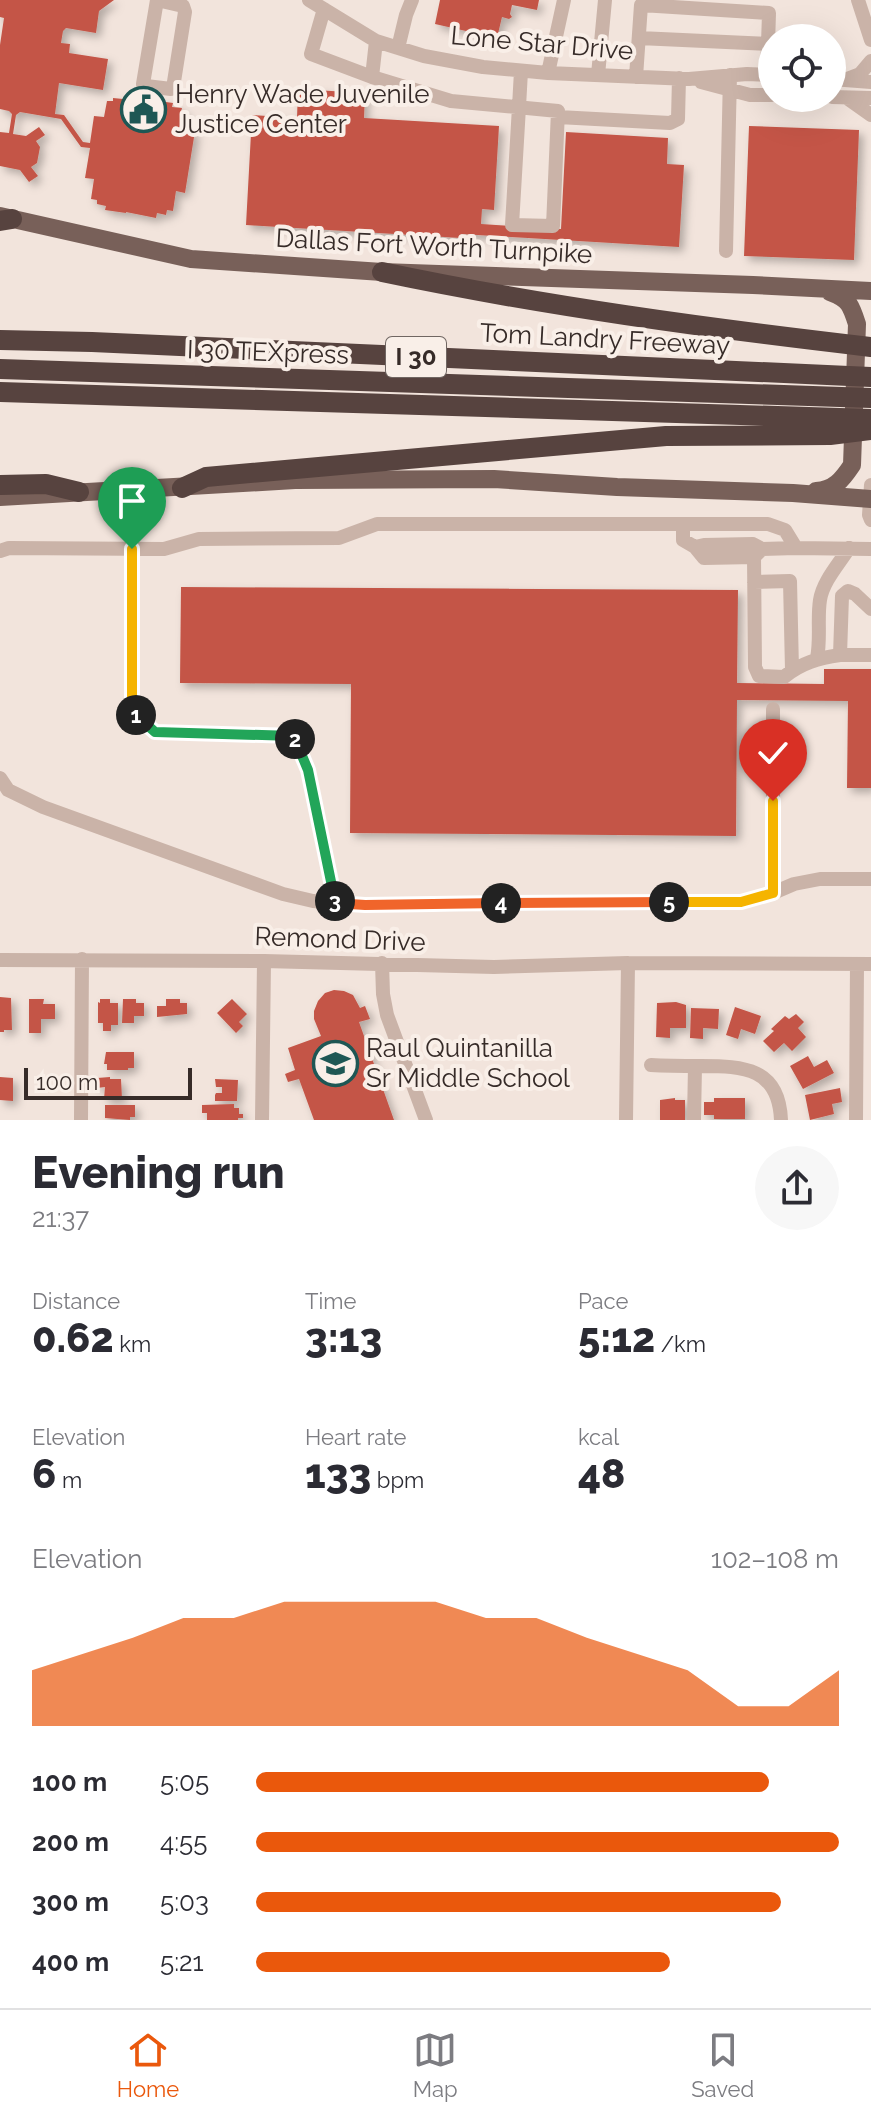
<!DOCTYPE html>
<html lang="en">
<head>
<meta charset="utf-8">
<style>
  :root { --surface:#fff; --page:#f7f7f7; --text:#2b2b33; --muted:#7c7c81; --line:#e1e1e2; --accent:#ea580c }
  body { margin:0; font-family:Raleway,sans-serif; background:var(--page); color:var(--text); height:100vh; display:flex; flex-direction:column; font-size:30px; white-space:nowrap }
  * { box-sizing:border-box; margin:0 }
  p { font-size:26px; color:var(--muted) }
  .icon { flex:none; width:44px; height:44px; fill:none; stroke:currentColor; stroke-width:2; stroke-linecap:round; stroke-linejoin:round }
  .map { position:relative; height:1120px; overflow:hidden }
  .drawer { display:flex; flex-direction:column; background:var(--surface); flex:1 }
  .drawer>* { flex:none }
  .buttons { position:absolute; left:758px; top:24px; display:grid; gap:16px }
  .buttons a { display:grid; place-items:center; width:88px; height:88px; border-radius:50%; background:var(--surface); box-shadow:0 8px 32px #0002; font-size:40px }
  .scale { position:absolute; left:24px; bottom:20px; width:168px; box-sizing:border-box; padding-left:8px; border:4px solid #362b28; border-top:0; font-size:22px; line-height:28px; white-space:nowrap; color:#362b28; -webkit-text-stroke:6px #f9efe8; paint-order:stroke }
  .pin { position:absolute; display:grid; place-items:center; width:68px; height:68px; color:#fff; margin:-82px -34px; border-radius:50% 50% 50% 0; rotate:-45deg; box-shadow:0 0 8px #0007 }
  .pin .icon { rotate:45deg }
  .km { position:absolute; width:40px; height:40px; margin:-20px; border-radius:50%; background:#222; color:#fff; font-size:22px; line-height:40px; text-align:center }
  .round { display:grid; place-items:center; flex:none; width:84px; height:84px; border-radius:42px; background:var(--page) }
  .summary { display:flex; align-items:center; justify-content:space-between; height:136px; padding:0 32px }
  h1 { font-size:44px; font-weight:800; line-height:60px }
  .metrics { display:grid; grid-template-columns:repeat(3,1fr); gap:12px; height:136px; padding:8px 32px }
  .metrics div { display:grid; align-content:center }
  .metrics b { font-size:40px; font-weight:800 }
  .metrics small { font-size:22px; font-weight:400 }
  .metrics p { font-size:22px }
  .chart { height:224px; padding:16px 32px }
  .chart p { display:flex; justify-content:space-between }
  .chart svg { width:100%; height:144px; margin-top:8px; fill:var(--accent); opacity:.7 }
  ul { padding:0 32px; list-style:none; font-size:26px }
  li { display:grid; grid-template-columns:128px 96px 1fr; align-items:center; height:60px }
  li i { height:20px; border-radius:10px; background:var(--accent) }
  .tab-bar { display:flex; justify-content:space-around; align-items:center; height:112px; border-top:2px solid var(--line); background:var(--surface); font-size:22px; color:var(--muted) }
  .tab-bar a { display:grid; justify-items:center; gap:4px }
  .tab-bar .selected { color:var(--accent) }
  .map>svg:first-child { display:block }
</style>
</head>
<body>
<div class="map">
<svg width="871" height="1120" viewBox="0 0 871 1120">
  <defs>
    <filter id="shadow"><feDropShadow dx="4.5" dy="4.5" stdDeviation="4" flood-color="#0004"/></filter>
  </defs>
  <rect width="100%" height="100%" fill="#f2e4dc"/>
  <!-- building -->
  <path fill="#c45547" filter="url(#shadow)" d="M0,0H114L99,11L96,33L66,28L63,31L61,43L70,44L69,53L108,59L103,90L59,83L55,114L64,115L83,142L90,143L94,116L104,117L107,101H113V98L123,99L124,96L173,103L172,107L182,108L181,112L187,113L185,129L195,131L185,193L176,191L173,211L167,210L166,215L157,213L156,218L126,212V213L105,210L106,206L97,204V200L91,199L94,179L85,178L90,148L81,147L61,119L20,112L16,115L13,134L26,136L39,127L45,135L36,141L40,147L37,163L31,167L38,176L29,182L20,170L0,166V132L9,133L12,114L9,111L0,109V45L4,18L0,17Z
    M440,0H539L537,10L512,5L510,14L512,17L509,19L502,17L497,38L435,24Z
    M298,89L365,93L364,118L499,126L494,210L482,209L481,224L561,229L566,132L668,138L667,164L684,165L679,247L461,234V238L246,225L252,115L297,118Z
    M749,126L859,130L854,260L744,256Z
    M181,587L738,590L737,683L824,684V669H871V788H847L848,701L737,700L736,836L350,833L351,684L180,683Z
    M334,990L344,991L353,995L360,1008L365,1006L370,1019L359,1022L394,1120H314L299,1079L288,1082L285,1074L295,1070L288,1048L321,1036L314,1019V1011L318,1001L325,993Z
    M0,997L11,998L12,1030H4V1032H0Z
    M29,999H44L43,1004H55V1019H41V1033H29Z
    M100,999H110V1003H118V1025H111V1031H103V1023H98V1002L100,1003Z
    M123,999H136V1003H144V1016H134V1023H122Z
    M166,999H180V1003H187V1014L157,1017V1006H166Z
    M232,999L247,1014L239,1022L243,1026L236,1033L217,1013Z
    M676,1002L686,1005V1028H670V1038L656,1037L657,1003Z
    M735,1007L761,1016L755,1034L741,1029L738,1039L726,1035Z
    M691,1008L719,1009L718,1029L703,1028V1039L690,1038Z
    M796,1014L804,1022L798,1028L806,1037L792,1051L784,1043L774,1052L763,1041L774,1031L771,1029L785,1016L789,1019Z
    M106,1052H134V1068H128V1070H107V1064H104Z
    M808,1056L814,1067L827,1060L834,1073L803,1089L790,1066Z
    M0,1077L13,1078V1101L0,1100Z
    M110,1077V1079H121L122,1099H104L105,1087L97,1088V1078Z
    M215,1079L238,1080L237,1101H215V1095L216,1093H222V1087H216Z
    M840,1088L842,1102L832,1104L834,1114L810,1120L805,1095Z
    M675,1098V1100H685V1120H660V1100Z
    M714,1098H745V1119H714V1115H704V1102H714Z
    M234,1104V1108H239V1114H243V1118H238V1120H207V1113H202V1105Z
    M105,1105H135V1117H130V1120L105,1118Z"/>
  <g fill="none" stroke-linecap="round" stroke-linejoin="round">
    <!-- minor -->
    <path stroke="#cab3a8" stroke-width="14" d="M157,0L183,6L185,12L173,88L171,89L146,86L143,84Z
      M309,0L376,41L424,56L483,67L548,73L689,79L747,74L772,75
      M858,0L871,40
      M324,9L311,54L372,77
      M639,38L768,44
      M376,41L372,77L451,101L558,111L553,226L512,225L519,107L521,71
      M398,48L406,15L412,0
      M548,73L564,0
      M598,75L605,0
      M636,77L641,5L769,13L767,75
      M832,79L871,82
      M847,79L860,74L871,61
      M701,82L750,95H772
      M832,97L871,98
      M847,98L871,115
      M558,117L670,123L678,119L679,78
      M726,251L730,75
      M871,485L869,515L871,520
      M683,524V540L695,547
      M132,549V712L155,732L294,736L308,770L335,903
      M762,549L754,557L704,558L695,547L704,545L753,544L762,549L796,548
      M0,551L9,548L164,549L199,539L339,538L377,524H768L785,530L796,548L871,549
      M754,557L755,667L759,676L784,677C801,663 819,658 840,655
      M754,582L790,581L792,670
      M871,609L855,594L848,591L842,596L840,655H871
      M817,658C821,639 817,619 820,600C823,581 839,564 849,548
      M773,709V893
      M0,778L8,790L43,807L283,894L313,901L365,905L741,902L773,893L794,884L820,879H871
      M0,960L264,961L494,967L628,963L871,964
      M382,963L383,994L387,1015L426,1120
      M651,1065C668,1066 684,1066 701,1066C744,1066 779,1068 781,1120
      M81,1120L82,959
      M262,1120L264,961
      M626,1120L628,963
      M694,1120L695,1066
      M856,1120L857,964"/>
    <!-- major -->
    <path stroke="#786059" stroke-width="18" d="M0,216L191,259L382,272L753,285L871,291
      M816,491C834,490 842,480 852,465L857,324C851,305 849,299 830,292
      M0,497L295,480L494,479L617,487L793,493L871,499"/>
    <!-- highway -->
    <path stroke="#57433f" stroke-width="20" d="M0,221L12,219
      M382,272C544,306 707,328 871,347
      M0,340L92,342L871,377
      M0,369L871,398
      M0,392L871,419
      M0,485L46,484L79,492
      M182,488L206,477L666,436L830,435L871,430"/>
  </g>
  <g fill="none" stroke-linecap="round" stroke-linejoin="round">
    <defs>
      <path id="split-1" d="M132,549V712L136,715"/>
      <path id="split-2" d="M136,715L155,732L294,736L295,739"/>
      <path id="split-3" d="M295,739L308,770L335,901"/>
      <path id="split-4" d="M335,901V903L365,905L501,903"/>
      <path id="split-5" d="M501,903L669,902"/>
      <path id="split-6" d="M669,902H741L773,893V801"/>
    </defs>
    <!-- split-1 casing -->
    <use href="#split-1" stroke="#fff" stroke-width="16"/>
    <!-- split-2 casing -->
    <use href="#split-2" stroke="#fff" stroke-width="16"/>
    <!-- split-3 casing -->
    <use href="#split-3" stroke="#fff" stroke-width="16"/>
    <!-- split-4 casing -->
    <use href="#split-4" stroke="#fff" stroke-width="16"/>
    <!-- split-5 casing -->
    <use href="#split-5" stroke="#fff" stroke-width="16"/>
    <!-- split-6 casing -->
    <use href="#split-6" stroke="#fff" stroke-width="16"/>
    <!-- split-1 -->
    <use href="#split-1" stroke="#f5b400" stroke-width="10"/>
    <!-- split-2 -->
    <use href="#split-2" stroke="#22a559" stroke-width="10"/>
    <!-- split-3 -->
    <use href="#split-3" stroke="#22a559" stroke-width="10"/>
    <!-- split-4 -->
    <use href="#split-4" stroke="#f0652b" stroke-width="10"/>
    <!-- split-5 -->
    <use href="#split-5" stroke="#f0652b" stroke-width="10"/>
    <!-- split-6 -->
    <use href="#split-6" stroke="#f5b400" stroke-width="10"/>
  </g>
  <!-- icons -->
  <defs>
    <symbol id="civic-ring" viewBox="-11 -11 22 22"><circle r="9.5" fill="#f9efe8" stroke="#1e5754" stroke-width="1.5"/><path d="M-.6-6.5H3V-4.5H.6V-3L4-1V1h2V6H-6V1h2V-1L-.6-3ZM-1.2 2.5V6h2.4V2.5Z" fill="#1e5754"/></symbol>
    <symbol id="school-ring" viewBox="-11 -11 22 22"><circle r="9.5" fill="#f9efe8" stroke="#1e5754" stroke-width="1.5"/><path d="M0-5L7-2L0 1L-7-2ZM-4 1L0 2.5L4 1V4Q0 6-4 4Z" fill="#1e5754"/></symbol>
  </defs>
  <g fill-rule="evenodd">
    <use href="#civic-ring" x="118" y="84" width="51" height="51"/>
    <use href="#school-ring" x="310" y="1038" width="51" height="51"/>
  </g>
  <g text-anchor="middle" stroke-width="8" stroke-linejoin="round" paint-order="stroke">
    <!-- shield labels -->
    <rect fill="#f9efe8" stroke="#706662" stroke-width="2" x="386" y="337" width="60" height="40" rx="6"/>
    <g font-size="24" font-weight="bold" fill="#362b28">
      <text x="416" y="365">I 30</text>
    </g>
    <!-- street labels -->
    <g font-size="26" fill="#362b28" stroke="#f9efe8">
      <text transform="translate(542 43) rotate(5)" y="9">Lone Star Drive</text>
      <text transform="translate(434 246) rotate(3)" y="9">Dallas Fort Worth Turnpike</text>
      <text transform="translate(605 339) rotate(3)" y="9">Tom Landry Freeway</text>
      <text transform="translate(268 352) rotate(2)" y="9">I 30 TEXpress</text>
      <text transform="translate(340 939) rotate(2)" y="9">Remond Drive</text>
    </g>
    <!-- poi labels -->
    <g font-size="26" fill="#362b28" stroke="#f9efe8" text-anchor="start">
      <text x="175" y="103">Henry Wade Juvenile<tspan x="175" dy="30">Justice Center</tspan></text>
      <text x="366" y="1057">Raul Quintanilla<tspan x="366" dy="30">Sr Middle School</tspan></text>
    </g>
  </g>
</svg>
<div class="buttons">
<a><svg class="icon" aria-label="locate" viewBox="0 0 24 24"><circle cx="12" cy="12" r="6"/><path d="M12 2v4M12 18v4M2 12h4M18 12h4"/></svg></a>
</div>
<div class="scale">100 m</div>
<div class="pin" style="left:132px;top:549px;background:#1e9e55"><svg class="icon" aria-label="arrive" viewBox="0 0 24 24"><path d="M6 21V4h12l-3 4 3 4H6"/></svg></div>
<div class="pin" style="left:773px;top:801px;background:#d93025"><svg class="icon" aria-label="check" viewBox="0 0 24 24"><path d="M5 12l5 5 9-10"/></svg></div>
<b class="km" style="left:136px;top:715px">1</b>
<b class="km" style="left:295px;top:739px">2</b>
<b class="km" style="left:335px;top:901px">3</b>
<b class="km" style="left:501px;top:903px">4</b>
<b class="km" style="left:669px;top:902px">5</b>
</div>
<section class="drawer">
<div class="summary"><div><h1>Evening run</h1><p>21:37</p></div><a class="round"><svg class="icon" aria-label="share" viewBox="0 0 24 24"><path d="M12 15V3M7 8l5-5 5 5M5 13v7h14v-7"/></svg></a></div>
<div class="metrics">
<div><p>Distance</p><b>0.62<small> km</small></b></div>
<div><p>Time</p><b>3:13</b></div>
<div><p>Pace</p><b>5:12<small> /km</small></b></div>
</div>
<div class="metrics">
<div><p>Elevation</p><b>6<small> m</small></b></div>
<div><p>Heart rate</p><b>133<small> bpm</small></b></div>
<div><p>kcal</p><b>48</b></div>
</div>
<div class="chart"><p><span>Elevation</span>102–108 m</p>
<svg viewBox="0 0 160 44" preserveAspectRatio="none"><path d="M0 44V27L10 22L20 17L30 11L40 11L50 6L60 6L70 6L80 6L90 11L100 11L110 17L120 22L130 27L140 38L150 38L160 27V44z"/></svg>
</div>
<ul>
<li><b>100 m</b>5:05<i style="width:88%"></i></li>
<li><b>200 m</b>4:55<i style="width:100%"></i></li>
<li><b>300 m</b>5:03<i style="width:90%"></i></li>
<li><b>400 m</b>5:21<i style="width:71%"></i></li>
</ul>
</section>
<nav class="tab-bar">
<a class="selected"><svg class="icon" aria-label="home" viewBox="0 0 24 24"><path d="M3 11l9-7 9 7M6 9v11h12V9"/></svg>Home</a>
<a><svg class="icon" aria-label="map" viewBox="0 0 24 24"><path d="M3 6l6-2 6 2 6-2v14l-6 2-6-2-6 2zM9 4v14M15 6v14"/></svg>Map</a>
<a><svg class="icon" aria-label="saved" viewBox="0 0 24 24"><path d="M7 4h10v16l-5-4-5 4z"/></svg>Saved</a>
</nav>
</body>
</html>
